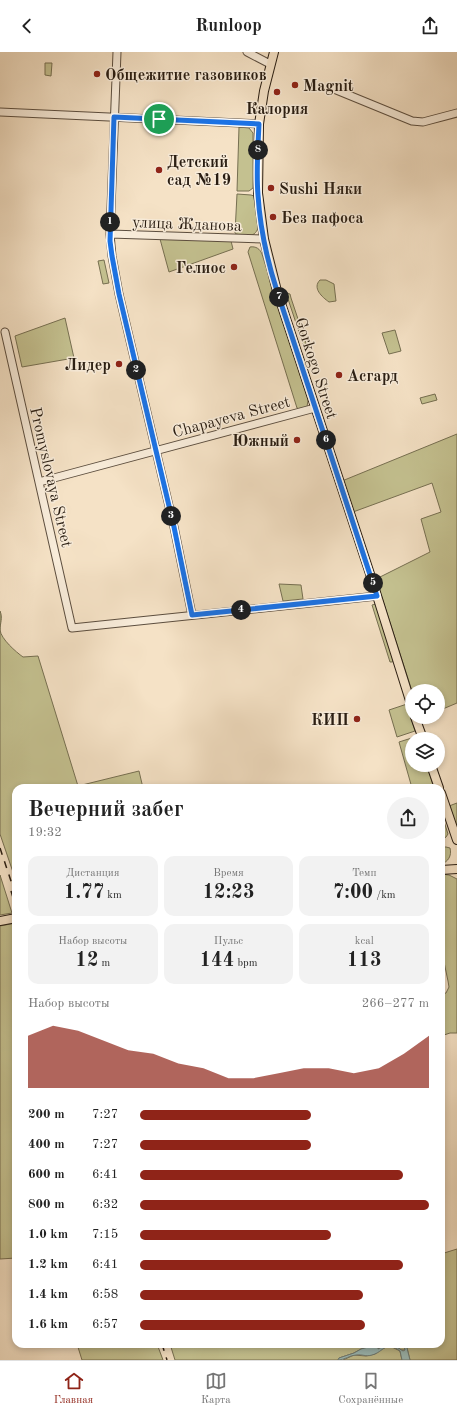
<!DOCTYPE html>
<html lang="ru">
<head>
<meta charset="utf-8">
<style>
  :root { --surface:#fff; --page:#f2f2f2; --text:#222; --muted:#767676; --line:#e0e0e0; --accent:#8f2418 }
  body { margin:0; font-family:"Old Standard TT",serif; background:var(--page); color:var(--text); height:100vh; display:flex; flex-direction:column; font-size:15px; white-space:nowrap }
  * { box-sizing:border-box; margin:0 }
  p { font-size:13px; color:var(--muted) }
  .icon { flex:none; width:22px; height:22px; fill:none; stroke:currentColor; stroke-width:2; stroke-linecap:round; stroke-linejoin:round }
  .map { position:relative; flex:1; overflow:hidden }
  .details { position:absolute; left:12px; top:732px; width:433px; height:564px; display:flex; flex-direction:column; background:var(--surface); border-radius:12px; box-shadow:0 2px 6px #0003 }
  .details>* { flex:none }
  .controls { position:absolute; left:405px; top:632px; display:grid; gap:8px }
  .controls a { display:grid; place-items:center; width:40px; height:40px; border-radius:50%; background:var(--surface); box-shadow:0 2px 6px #0003; font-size:20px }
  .pin { position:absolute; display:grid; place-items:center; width:34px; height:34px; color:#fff; margin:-17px; border:2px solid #fff; border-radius:50%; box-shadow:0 1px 4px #0007 }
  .km { position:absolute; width:20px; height:20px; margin:-10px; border-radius:50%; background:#222; color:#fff; font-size:11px; line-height:20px; text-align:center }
  .round { display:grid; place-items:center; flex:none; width:42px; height:42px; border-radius:21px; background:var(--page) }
  .overview { display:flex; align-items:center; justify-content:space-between; height:68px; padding:0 16px }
  h1 { font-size:22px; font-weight:800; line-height:30px }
  .figures { display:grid; grid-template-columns:repeat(3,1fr); gap:6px; height:68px; padding:4px 16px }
  .figures div { display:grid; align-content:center; border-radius:10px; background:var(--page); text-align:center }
  .figures b { font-size:20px; font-weight:800 }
  .figures small { font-size:11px; font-weight:400 }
  .figures p { font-size:11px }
  .chart { height:112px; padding:8px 16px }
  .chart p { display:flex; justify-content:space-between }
  .chart svg { width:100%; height:72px; margin-top:4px; fill:var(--accent); opacity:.7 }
  ul { padding:0 16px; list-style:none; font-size:13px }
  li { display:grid; grid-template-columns:64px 48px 1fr; align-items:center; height:30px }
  li i { height:10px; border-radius:5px; background:var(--accent) }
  header { display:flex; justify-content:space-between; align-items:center; height:52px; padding:0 16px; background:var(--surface); font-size:18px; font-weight:800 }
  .dock { display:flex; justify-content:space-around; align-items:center; height:56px; border-top:1px solid var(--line); background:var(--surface); font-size:11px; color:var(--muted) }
  .dock a { display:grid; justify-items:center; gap:2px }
  .dock .selected { color:var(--accent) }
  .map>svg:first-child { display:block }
</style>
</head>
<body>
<header><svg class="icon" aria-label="back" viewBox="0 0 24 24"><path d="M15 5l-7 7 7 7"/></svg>Runloop<svg class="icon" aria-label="share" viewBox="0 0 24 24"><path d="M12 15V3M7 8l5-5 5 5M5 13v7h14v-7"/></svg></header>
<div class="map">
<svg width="457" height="1308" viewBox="0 0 457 1308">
  <rect width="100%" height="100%" fill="#f5e2c6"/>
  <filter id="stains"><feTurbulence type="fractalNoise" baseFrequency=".005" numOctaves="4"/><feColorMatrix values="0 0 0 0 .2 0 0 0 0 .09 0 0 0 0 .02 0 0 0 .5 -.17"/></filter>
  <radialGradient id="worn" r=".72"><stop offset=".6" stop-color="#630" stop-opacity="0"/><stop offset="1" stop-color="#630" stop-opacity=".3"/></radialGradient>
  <!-- green -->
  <path fill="#c4c190" stroke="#766f51" d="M45,11H52L51,24L45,23Z
    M239,75L249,76L253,81V136L249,139H237Z
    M237,142L251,143L254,144L258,176C255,186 243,186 235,181Z
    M160,187L231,189L233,197L169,220Z
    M250,195C256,194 260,197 262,202L308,348L307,355L299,357L297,356L248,200Z
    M104,208L109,231L103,232L98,209Z
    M320,228H326L334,232L336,249L329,250C322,245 312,236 320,228Z
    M286,241L290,242L291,246L306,291L304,295Z
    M65,266L74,306L22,315L15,284Z
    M395,278L401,299L389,302L382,281Z
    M435,342L437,348L422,352L420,346Z
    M457,382V651L438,659V639H412L376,527L430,500L421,467L441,460L432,431L353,460L342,429Z
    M279,532L301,533L303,547L283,549Z
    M376,552L394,609L392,610H390L372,553Z
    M0,559C3,566 0,571 0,578C1,587 16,600 23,605L38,604L78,734L139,719L143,736H16V829L0,782Z
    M407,652L415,679L397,685L389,658Z
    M415,685L419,687H412V713H427L434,736H412L399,690Z
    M457,751V776L449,754Z
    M441,760L448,782L446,785L441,789Z
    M441,795H446L450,796C452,804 448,810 441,812Z
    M442,822L449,823L457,827V981H450L441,984V943L446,941L449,935L448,929L444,910L441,905V823Z
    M0,823L12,861L0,863Z
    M16,871V1206L0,1207V874Z
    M457,1197V1308H410L406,1292H441V1202Z
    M77,1292H157L163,1308H82Z
    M170,1292H332L335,1294L338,1292H379L361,1297L354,1301L339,1306L338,1308H175Z
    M383,1292H404L405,1298H401C394,1292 387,1292 378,1297V1295Z
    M390,1294L400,1299L402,1308H343L354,1303L366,1304L375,1302L381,1297Z"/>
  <!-- water -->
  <path fill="#9dbdba" stroke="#6f7d77" d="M379,1292H383L378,1295V1297C391,1290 392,1292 403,1299L405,1298L404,1292H406L410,1308H402L400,1299C385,1288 384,1300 372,1303C366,1305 362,1302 356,1303C350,1303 345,1308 338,1308L339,1306L354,1301L361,1297Z"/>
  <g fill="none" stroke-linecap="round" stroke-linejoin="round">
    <defs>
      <path id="minor" d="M117,0L110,182L112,204L119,242L174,475L192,563
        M247,0L270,12
        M329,35L412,69L423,70L457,61
        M0,60L259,72
        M110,182L264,187
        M5,280L72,576L377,544
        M39,430L315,356"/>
      <path id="major" d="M274,0L264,39L259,72L258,141L264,187L277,239L373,531L412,655
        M415,665L423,687
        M431,713L439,736
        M441,741L457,788
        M441,818L457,817
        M0,869L16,866"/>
    </defs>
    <!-- minor casing -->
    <use href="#minor" stroke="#5c4e3f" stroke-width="9"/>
    <!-- major casing -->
    <use href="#major" stroke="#291d12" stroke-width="10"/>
    <!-- minor -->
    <use href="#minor" stroke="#f8ecda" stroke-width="7"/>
    <!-- major -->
    <use href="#major" stroke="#f5e2c6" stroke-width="8"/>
    <!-- rail -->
    <path stroke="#291d12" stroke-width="1.5" stroke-dasharray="7 7" stroke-linecap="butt" d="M0,796L16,844
      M11,839L16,855
      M162,1292L167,1308"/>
  </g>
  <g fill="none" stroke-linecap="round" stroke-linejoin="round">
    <defs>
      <path id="route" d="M114,65L259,72C258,95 256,119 258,143C260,175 267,208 277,239L377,544L192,563L174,475L119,242L112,204L110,189Z"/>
    </defs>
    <!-- route casing -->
    <use href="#route" stroke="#fff" stroke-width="8"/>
    <!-- route -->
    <use href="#route" stroke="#1a73e8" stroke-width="5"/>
  </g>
  <!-- markers -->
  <g fill="#8f2418" stroke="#f8ecda" stroke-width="1.5">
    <circle cx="97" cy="22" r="4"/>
    <circle cx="295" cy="33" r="4"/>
    <circle cx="277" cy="40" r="4"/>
    <circle cx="159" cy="118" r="4"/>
    <circle cx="271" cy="136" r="4"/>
    <circle cx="273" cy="165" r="4"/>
    <circle cx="234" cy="215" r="4"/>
    <circle cx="119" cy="312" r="4"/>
    <circle cx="339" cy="323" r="4"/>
    <circle cx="297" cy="388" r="4"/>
    <circle cx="357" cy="667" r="4"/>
  </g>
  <g text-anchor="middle" stroke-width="3" stroke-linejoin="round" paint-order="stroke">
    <!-- poi labels -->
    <g font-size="16" font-weight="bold" fill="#291d12" stroke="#f8ecda" text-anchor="start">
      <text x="105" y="28">Общежитие газовиков</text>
      <text x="303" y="39">Magnit</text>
      <text x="277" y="62" text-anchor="middle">Калория</text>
      <text x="167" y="115">Детский<tspan x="167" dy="18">сад №19</tspan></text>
      <text x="279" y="142">Sushi Няки</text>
      <text x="281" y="171">Без пафоса</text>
      <text x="226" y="221" text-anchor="end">Гелиос</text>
      <text x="111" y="318" text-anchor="end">Лидер</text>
      <text x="347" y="329">Асгард</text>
      <text x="289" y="394" text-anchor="end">Южный</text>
      <text x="349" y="673" text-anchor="end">КИП</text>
    </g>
    <!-- street labels -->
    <g font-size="16" fill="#291d12" stroke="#f8ecda">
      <text transform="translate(187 171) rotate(2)" y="6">улица Жданова</text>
      <text transform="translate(317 316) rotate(72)" y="6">Gorkogo Street</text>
      <text transform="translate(231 364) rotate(-15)" y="6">Chapayeva Street</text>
      <text transform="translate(52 425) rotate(77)" y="6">Promyslovaya Street</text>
    </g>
  </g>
  <rect width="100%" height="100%" filter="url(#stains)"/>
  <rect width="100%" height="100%" fill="url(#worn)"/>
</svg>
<div class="controls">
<a><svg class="icon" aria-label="locate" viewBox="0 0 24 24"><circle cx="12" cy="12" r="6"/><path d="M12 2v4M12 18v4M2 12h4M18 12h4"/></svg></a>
<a><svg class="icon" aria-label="layers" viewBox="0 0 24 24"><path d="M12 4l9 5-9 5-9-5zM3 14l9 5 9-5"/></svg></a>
</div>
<div class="pin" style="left:159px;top:67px;background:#1e9e55"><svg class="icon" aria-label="arrive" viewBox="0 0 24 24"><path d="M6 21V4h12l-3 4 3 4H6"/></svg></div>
<b class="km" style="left:110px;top:170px">1</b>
<b class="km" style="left:136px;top:318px">2</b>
<b class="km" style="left:171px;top:464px">3</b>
<b class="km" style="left:241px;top:558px">4</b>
<b class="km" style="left:373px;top:531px">5</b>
<b class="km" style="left:326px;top:388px">6</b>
<b class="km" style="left:279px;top:245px">7</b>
<b class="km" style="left:258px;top:98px">8</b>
<section class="details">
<div class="overview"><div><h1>Вечерний забег</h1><p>19:32</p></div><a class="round"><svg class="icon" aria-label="share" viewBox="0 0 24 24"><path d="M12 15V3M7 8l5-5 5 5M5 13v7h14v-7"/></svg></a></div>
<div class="figures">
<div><p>Дистанция</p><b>1.77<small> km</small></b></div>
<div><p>Время</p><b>12:23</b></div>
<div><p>Темп</p><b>7:00<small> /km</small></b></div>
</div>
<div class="figures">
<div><p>Набор высоты</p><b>12<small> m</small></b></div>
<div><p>Пульс</p><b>144<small> bpm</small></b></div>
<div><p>kcal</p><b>113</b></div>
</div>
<div class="chart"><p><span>Набор высоты</span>266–277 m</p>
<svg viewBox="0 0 160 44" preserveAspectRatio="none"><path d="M0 44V12L10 6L20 9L30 15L40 21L50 23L60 29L70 32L80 38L90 38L100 35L110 32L120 32L130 35L140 32L150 23L160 12V44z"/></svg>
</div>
<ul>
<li><b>200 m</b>7:27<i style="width:59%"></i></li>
<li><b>400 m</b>7:27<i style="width:59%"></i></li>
<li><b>600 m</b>6:41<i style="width:91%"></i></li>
<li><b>800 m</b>6:32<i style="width:100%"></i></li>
<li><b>1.0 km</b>7:15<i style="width:66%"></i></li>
<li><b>1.2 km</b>6:41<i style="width:91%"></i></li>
<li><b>1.4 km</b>6:58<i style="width:77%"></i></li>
<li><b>1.6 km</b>6:57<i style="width:78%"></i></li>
</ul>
</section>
</div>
<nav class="dock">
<a class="selected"><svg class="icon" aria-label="home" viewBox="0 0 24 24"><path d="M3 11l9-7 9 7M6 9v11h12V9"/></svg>Главная</a>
<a><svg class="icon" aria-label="map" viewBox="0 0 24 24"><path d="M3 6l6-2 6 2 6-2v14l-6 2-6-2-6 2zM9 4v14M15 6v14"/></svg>Карта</a>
<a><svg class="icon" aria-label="saved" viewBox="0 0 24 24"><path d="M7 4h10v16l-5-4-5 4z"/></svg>Сохранённые</a>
</nav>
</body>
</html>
